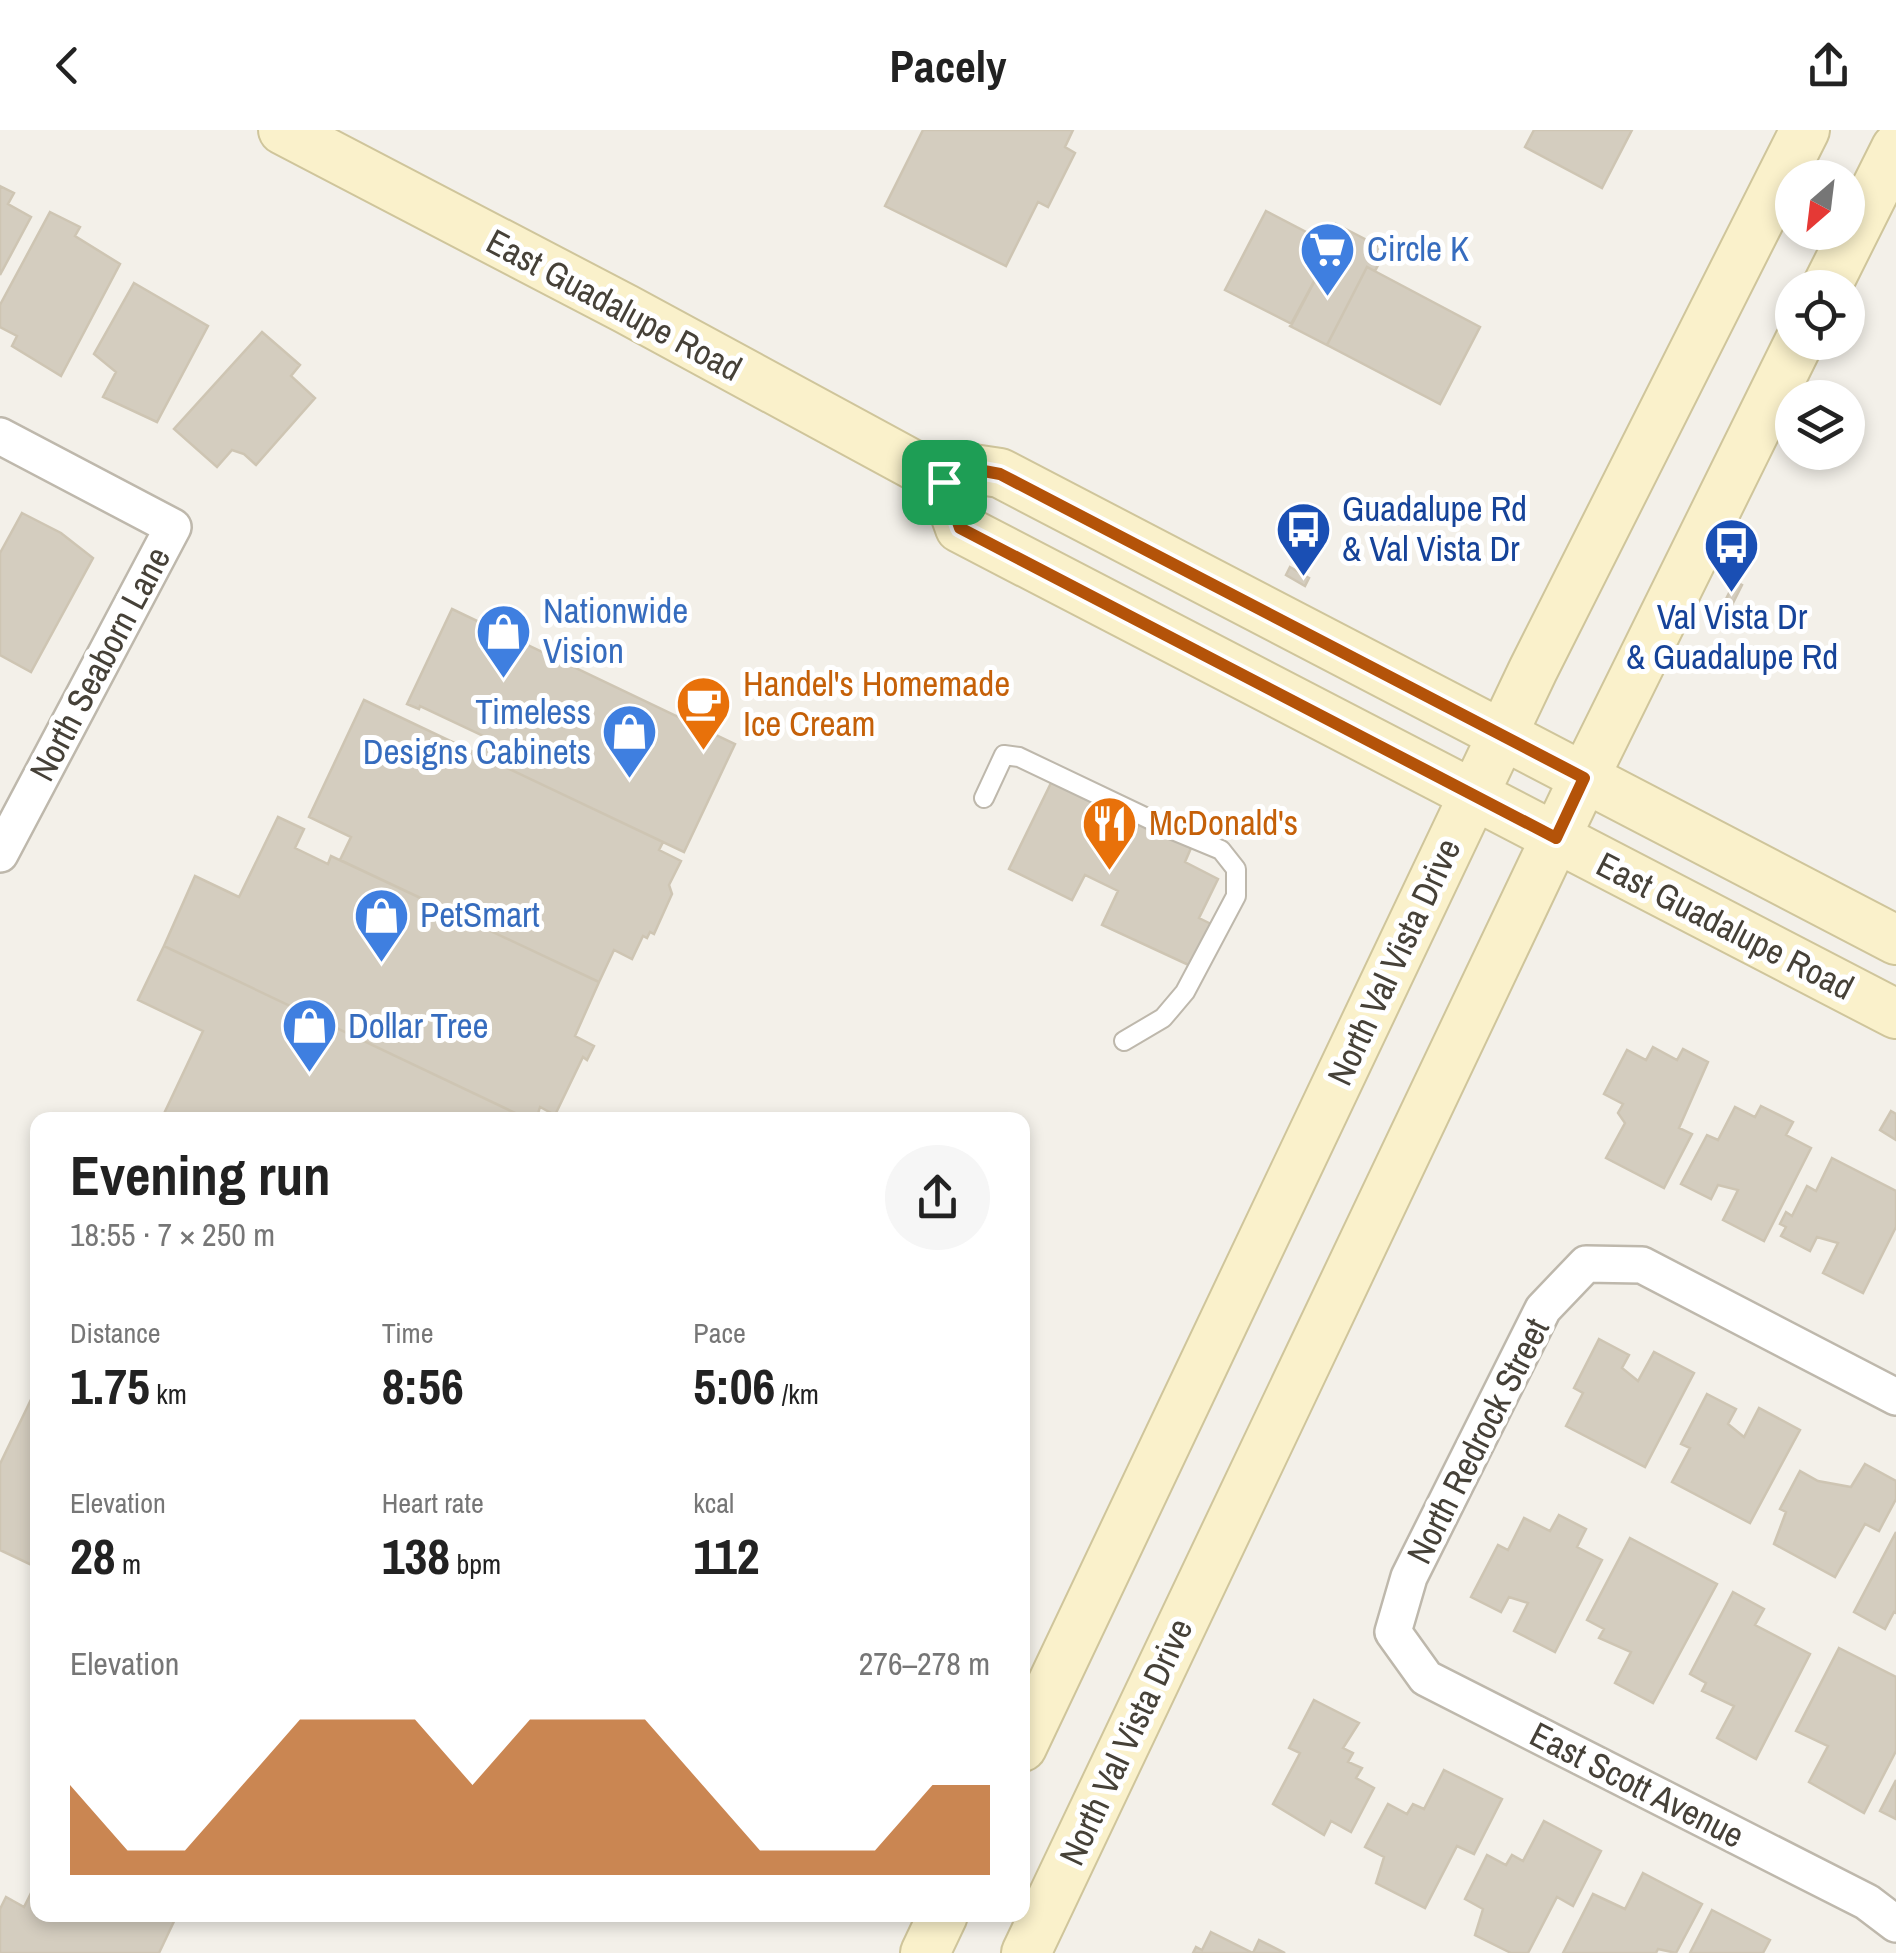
<!DOCTYPE html>
<html lang="en">
<head>
<meta charset="utf-8">
<style>
  :root { --surface:#fff; --page:#f6f6f6; --text:#222; --muted:#767676; --accent:#b45309 }
  body { margin:0; font-family:"Archivo Narrow",sans-serif; background:var(--page); color:var(--text); height:100vh; display:flex; flex-direction:column; font-size:38px; white-space:nowrap }
  * { box-sizing:border-box; margin:0 }
  p { font-size:32px; color:var(--muted) }
  .icon { flex:none; width:55px; height:55px; fill:none; stroke:currentColor; stroke-width:2; stroke-linecap:round; stroke-linejoin:round }
  .map { position:relative; flex:1; overflow:hidden }
  .side { position:absolute; left:30px; top:982px; width:1000px; height:810px; display:flex; flex-direction:column; background:var(--surface); border-radius:20px; box-shadow:0 5px 15px #0003 }
  .side>* { flex:none }
  .needle { width:65px; rotate:208deg }
  .buttons { position:absolute; left:1775px; top:30px; display:grid; gap:20px }
  .buttons a { display:grid; place-items:center; width:90px; height:90px; border-radius:50%; background:var(--surface); box-shadow:0 5px 15px #0003; font-size:50px }
  .pin { position:absolute; display:grid; place-items:center; width:85px; height:85px; color:#fff; margin:-42px; border-radius:20px; box-shadow:0 5px 15px #0006 }
  .round { display:grid; place-items:center; flex:none; width:105px; height:105px; border-radius:52px; background:var(--page) }
  .summary { display:flex; align-items:center; justify-content:space-between; height:170px; padding:0 40px }
  h1 { font-size:55px; font-weight:700; line-height:75px }
  .metrics { display:grid; grid-template-columns:repeat(3,1fr); gap:15px; height:170px; padding:10px 40px }
  .metrics div { display:grid; align-content:center }
  .metrics b { font-size:50px; font-weight:700 }
  .metrics small { font-size:28px; font-weight:400 }
  .metrics p { font-size:28px }
  .chart { height:280px; padding:20px 40px }
  .chart p { display:flex; justify-content:space-between }
  .chart svg { width:100%; height:180px; margin-top:10px; fill:var(--accent); opacity:.7 }
  header { display:flex; justify-content:space-between; align-items:center; height:130px; padding:0 40px; background:var(--surface); font-size:45px; font-weight:700 }
  .map>svg:first-child { display:block }
</style>
</head>
<body>
<header><svg class="icon" aria-label="back" viewBox="0 0 24 24"><path d="M15 5l-7 7 7 7"/></svg>Pacely<svg class="icon" aria-label="share" viewBox="0 0 24 24"><path d="M12 15V3M7 8l5-5 5 5M5 13v7h14v-7"/></svg></header>
<div class="map">
<svg width="1896" height="1823" viewBox="0 0 1896 1823">
  <rect width="100%" height="100%" fill="#f3f0e9"/>
  <!-- building -->
  <path fill="#d4cdbf" stroke="#cec5b3" stroke-width="2.5" d="M923,0H1073L1065,17L1075,23L1048,77L1038,72L1006,136L885,76Z
    M1534,0H1632L1602,58L1525,17Z
    M0,56L14,63L8,74L31,87L0,145Z
    M1266,81L1333,116L1292,194L1225,160Z
    M50,82L80,97L75,106L120,134L61,246L12,216L17,206L0,197V175Z
    M1336,94L1386,120L1375,141L1367,137L1327,215L1290,196L1333,116L1326,112Z
    M1367,137L1480,197L1440,274L1327,215Z
    M134,153L208,196L157,292L103,267L116,242L94,224Z
    M262,202L300,235L291,246L315,268L256,335L244,324L232,320L217,337L174,299Z
    M22,383L61,403L93,428L31,542L0,525V423Z
    M1290,437L1309,448L1305,456L1286,445Z
    M1735,451L1742,455L1732,475L1725,471Z
    M452,479L735,614L684,722L482,626L490,609L420,576L419,579L407,574Z
    M364,570L663,712L659,720L681,731L669,755L672,764L654,804L650,802L647,808L643,806L632,829L614,820L599,852L340,730L351,707L309,687Z
    M1052,651L1103,677L1101,681L1137,699L1140,693L1191,718L1185,732L1218,749L1199,788L1213,795L1193,837L1102,795L1118,761L1085,745L1072,770L1009,739Z
    M278,687L304,699L295,718L328,734L331,726L599,852L575,906L594,916L587,930L583,927L555,985L540,977L536,990H530L164,816L195,746L239,767Z
    M164,816L530,990H161L203,901L138,870Z
    M1653,917L1677,930L1683,919L1708,932L1679,998L1692,1004L1664,1058L1606,1028L1625,993L1618,983L1623,974L1604,964L1627,920L1646,930Z
    M1761,976L1793,992L1786,1005L1811,1018L1764,1111L1723,1090L1738,1060L1718,1055L1711,1069L1681,1054L1707,1005L1718,1010L1735,977L1755,987Z
    M1891,981L1896,984V1010L1880,1000Z
    M1832,1028L1896,1061V1097L1863,1163L1823,1143L1838,1113L1817,1107L1810,1121L1781,1106L1786,1097L1780,1094L1786,1082L1792,1086L1807,1056L1816,1061Z
    M1599,1209L1629,1225L1622,1238L1638,1251L1654,1222L1694,1243L1645,1337L1566,1296L1583,1263L1574,1258Z
    M38,1255V1438L0,1420V1334Z
    M1707,1264L1736,1279L1728,1294L1744,1307L1759,1278L1800,1300L1750,1393L1672,1352L1690,1318L1681,1314Z
    M1865,1334L1896,1351V1369L1879,1401L1865,1394L1835,1447L1774,1414L1786,1382L1780,1379L1800,1341L1818,1351L1851,1357Z
    M1559,1385L1586,1399L1577,1417L1602,1430L1555,1522L1514,1501L1528,1473L1509,1467L1501,1482L1471,1467L1498,1415L1508,1420L1524,1388L1550,1401Z
    M1896,1402V1483L1894,1482L1885,1499L1854,1482Z
    M1630,1408L1717,1454L1653,1573L1615,1553L1631,1522L1599,1508L1604,1499L1587,1490Z
    M1733,1462L1764,1479L1755,1495L1810,1524L1756,1629L1717,1608L1734,1576L1702,1561L1706,1553L1690,1544Z
    M1839,1518L1896,1547V1621L1864,1683L1809,1652L1828,1616L1796,1601Z
    M1314,1570L1359,1593L1343,1618L1353,1623L1348,1632L1362,1638L1356,1648L1374,1658L1351,1702L1331,1691L1324,1705L1273,1674L1300,1623L1289,1618Z
    M1444,1640L1502,1669L1474,1724L1457,1716L1425,1778L1376,1753L1384,1727L1365,1717L1388,1674L1407,1684L1413,1674L1424,1679Z
    M1896,1650V1689L1880,1681Z
    M1544,1691L1601,1721L1573,1776L1557,1767L1528,1823H1511L1475,1805L1483,1779L1465,1769L1487,1725L1506,1735L1512,1725L1523,1731Z
    M1643,1743L1702,1774L1676,1823L1658,1819L1656,1823H1563L1593,1764L1625,1779Z
    M38,1749V1785H177L159,1823H0V1779L6,1767L24,1777Z
    M1712,1780L1770,1810L1763,1823H1690Z
    M1211,1802L1253,1823L1259,1810L1285,1823H1193L1196,1817L1202,1820Z"/>
  <g fill="none" stroke-linecap="round" stroke-linejoin="round">
    <defs>
      <path id="service" d="M984,668L1004,625L1019,627L1168,698L1221,720L1236,739V766L1185,862L1163,888L1124,911"/>
      <path id="minor" d="M0,306L173,397L0,724
        M1896,1267L1642,1135L1586,1134L1543,1179L1409,1447L1393,1502L1426,1548L1867,1772L1896,1794"/>
      <path id="secondary" d="M283,0L626,179L943,351L960,398L1896,884
        M1826,158L1896,18
        M943,351L973,339L1000,343L1896,810
        M1022,1617L1533,540L1805,0
        M925,1823L943,1785
        M1026,1823L1584,648L1799,212"/>
    </defs>
    <!-- service casing -->
    <use href="#service" stroke="#beb8ac" stroke-width="22"/>
    <!-- minor casing -->
    <use href="#minor" stroke="#beb8ac" stroke-width="40"/>
    <!-- secondary casing -->
    <use href="#secondary" stroke="#cfc59b" stroke-width="52"/>
    <!-- service -->
    <use href="#service" stroke="#fff" stroke-width="18"/>
    <!-- minor -->
    <use href="#minor" stroke="#fff" stroke-width="35"/>
    <!-- secondary -->
    <use href="#secondary" stroke="#faf1cb" stroke-width="48"/>
  </g>
  <g fill="none" stroke-linecap="round" stroke-linejoin="round">
    <defs>
      <path id="route" d="M973,339L1000,344L1584,648L1556,708L960,398L944,352Z"/>
    </defs>
    <!-- route casing -->
    <use href="#route" stroke="#fff" stroke-width="20"/>
    <!-- route -->
    <use href="#route" stroke="#b45309" stroke-width="12"/>
  </g>
  <!-- icons -->
  <defs>
    <symbol id="supermarket-pin" viewBox="-11 -11 22 30"><path d="M0 17L-7.5 6A9.5 9.5 0 1 1 7.5 6Z" fill="#3f7fe0" stroke="#fff"/><path d="M-6-5.5h2.5l.6 2H6L4.5 2H-2.5L-4.4-4H-6ZM-1.5 3.2a1.3 1.3 0 1 0 .1 0ZM3 3.2a1.3 1.3 0 1 0 .1 0Z" fill="#fff"/></symbol>
    <symbol id="bus-pin" viewBox="-11 -11 22 30"><path d="M0 17L-7.5 6A9.5 9.5 0 1 1 7.5 6Z" fill="#1a4fb4" stroke="#fff"/><path d="M-5-6H5V4H4V6H2V4H-2V6H-4V4H-5ZM-3.5-4V0h7V-4ZM-3.5 1.2v1.5H-2V1.2ZM2 1.2v1.5H3.5V1.2Z" fill="#fff"/></symbol>
    <symbol id="shop-pin" viewBox="-11 -11 22 30"><path d="M0 17L-7.5 6A9.5 9.5 0 1 1 7.5 6Z" fill="#3f7fe0" stroke="#fff"/><path d="M-5-2.5h2.3a2.7 3.5 0 0 1 5.4 0H5L5.5 6h-11ZM-1.5-2.5h3a1.5 2.3 0 0 0-3 0Z" fill="#fff"/></symbol>
    <symbol id="cafe-pin" viewBox="-11 -11 22 30"><path d="M0 17L-7.5 6A9.5 9.5 0 1 1 7.5 6Z" fill="#e8710a" stroke="#fff"/><path d="M-5.5-4.5H6V0H3Q3 3.5 0 3.5H-2.5Q-5.5 3.5-5.5 0ZM3-3.2v2h1.7v-2ZM-6 4.5H4V6H-6Z" fill="#fff"/></symbol>
    <symbol id="restaurant-pin" viewBox="-11 -11 22 30"><path d="M0 17L-7.5 6A9.5 9.5 0 1 1 7.5 6Z" fill="#e8710a" stroke="#fff"/><path d="M-5-6h1v4h1v-4h1v4h1v-4h1v5L-1.5 .5V6h-2V.5L-5-1ZM5-6V6H3V1.5H1.5Q1.5-4 5-6Z" fill="#fff"/></symbol>
  </defs>
  <g fill-rule="evenodd">
    <use href="#supermarket-pin" x="1296" y="88" width="63" height="86"/>
    <use href="#bus-pin" x="1272" y="368" width="63" height="86"/>
    <use href="#bus-pin" x="1700" y="384" width="63" height="86"/>
    <use href="#shop-pin" x="472" y="470" width="63" height="86"/>
    <use href="#cafe-pin" x="672" y="542" width="63" height="86"/>
    <use href="#shop-pin" x="598" y="570" width="63" height="86"/>
    <use href="#restaurant-pin" x="1078" y="662" width="63" height="86"/>
    <use href="#shop-pin" x="350" y="754" width="63" height="86"/>
    <use href="#shop-pin" x="278" y="864" width="63" height="86"/>
  </g>
  <g text-anchor="middle" stroke-width="10" stroke-linejoin="round" paint-order="stroke">
    <!-- shop labels -->
    <g font-size="35" fill="#366cbe" stroke="#fff" text-anchor="start">
      <text x="1367" y="131">Circle K</text>
      <text x="543" y="493">Nationwide<tspan x="543" dy="40">Vision</tspan></text>
      <text x="591" y="594" text-anchor="end">Timeless<tspan x="591" dy="40">Designs Cabinets</tspan></text>
      <text x="420" y="797">PetSmart</text>
      <text x="348" y="908">Dollar Tree</text>
    </g>
    <!-- street labels -->
    <g font-size="35" fill="#464138" stroke="#fff">
      <text transform="translate(614 175) rotate(28)" y="12">East Guadalupe Road</text>
      <text transform="translate(100 534) rotate(-62)" y="12">North Seaborn Lane</text>
      <text transform="translate(1725 796) rotate(27)" y="12">East Guadalupe Road</text>
      <text transform="translate(1394 832) rotate(-65)" y="12">North Val Vista Drive</text>
      <text transform="translate(1478 1311) rotate(-63)" y="12">North Redrock Street</text>
      <text transform="translate(1126 1612) rotate(-65)" y="12">North Val Vista Drive</text>
      <text transform="translate(1637 1655) rotate(27)" y="12">East Scott Avenue</text>
    </g>
    <!-- transit labels -->
    <g font-size="35" fill="#164399" stroke="#fff" text-anchor="start">
      <text x="1342" y="391">Guadalupe Rd<tspan x="1342" dy="40">&amp; Val Vista Dr</tspan></text>
      <text x="1732" y="499" text-anchor="middle">Val Vista Dr<tspan x="1732" dy="40">&amp; Guadalupe Rd</tspan></text>
    </g>
    <!-- food labels -->
    <g font-size="35" fill="#c56008" stroke="#fff" text-anchor="start">
      <text x="743" y="566">Handel's Homemade<tspan x="743" dy="40">Ice Cream</tspan></text>
      <text x="1149" y="705">McDonald's</text>
    </g>
  </g>
</svg>
<div class="buttons">
<a><svg class="needle" viewBox="-14 -14 28 28"><path d="M0-13l5 13h-10z" fill="#e53935"/><path d="M0 13l5-13h-10z" fill="#767676"/></svg></a>
<a><svg class="icon" aria-label="locate" viewBox="0 0 24 24"><circle cx="12" cy="12" r="6"/><path d="M12 2v4M12 18v4M2 12h4M18 12h4"/></svg></a>
<a><svg class="icon" aria-label="layers" viewBox="0 0 24 24"><path d="M12 4l9 5-9 5-9-5zM3 14l9 5 9-5"/></svg></a>
</div>
<div class="pin" style="left:944px;top:352px;background:#1e9e55"><svg class="icon" aria-label="arrive" viewBox="0 0 24 24"><path d="M6 21V4h12l-3 4 3 4H6"/></svg></div>
<section class="side">
<div class="summary"><div><h1>Evening run</h1><p>18:55 · 7 × 250 m</p></div><a class="round"><svg class="icon" aria-label="share" viewBox="0 0 24 24"><path d="M12 15V3M7 8l5-5 5 5M5 13v7h14v-7"/></svg></a></div>
<div class="metrics">
<div><p>Distance</p><b>1.75<small> km</small></b></div>
<div><p>Time</p><b>8:56</b></div>
<div><p>Pace</p><b>5:06<small> /km</small></b></div>
</div>
<div class="metrics">
<div><p>Elevation</p><b>28<small> m</small></b></div>
<div><p>Heart rate</p><b>138<small> bpm</small></b></div>
<div><p>kcal</p><b>112</b></div>
</div>
<div class="chart"><p><span>Elevation</span>276–278 m</p>
<svg viewBox="0 0 160 44" preserveAspectRatio="none"><path d="M0 44V22L10 38L20 38L30 22L40 6L50 6L60 6L70 22L80 6L90 6L100 6L110 22L120 38L130 38L140 38L150 22L160 22V44z"/></svg>
</div>
</section>
</div>
</body>
</html>
